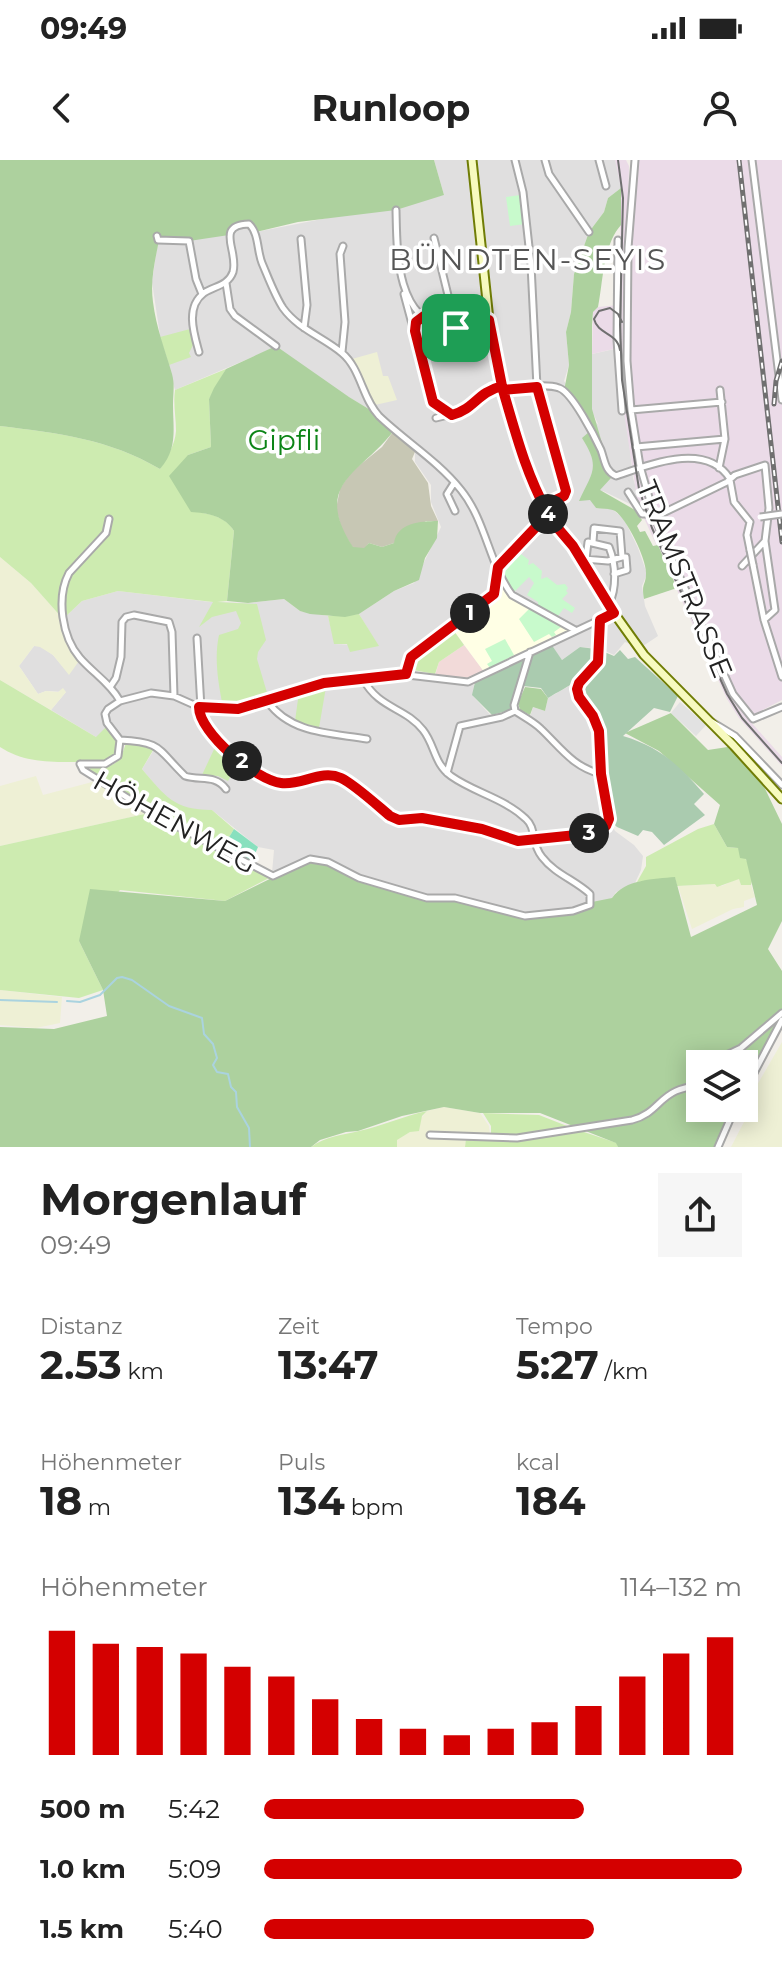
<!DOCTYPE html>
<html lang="de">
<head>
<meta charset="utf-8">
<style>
  :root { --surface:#fff; --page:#f6f6f6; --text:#222; --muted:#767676; --accent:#d40000 }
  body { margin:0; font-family:Montserrat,sans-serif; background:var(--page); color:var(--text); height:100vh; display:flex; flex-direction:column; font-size:30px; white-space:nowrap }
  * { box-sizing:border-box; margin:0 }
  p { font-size:26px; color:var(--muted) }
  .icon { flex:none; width:44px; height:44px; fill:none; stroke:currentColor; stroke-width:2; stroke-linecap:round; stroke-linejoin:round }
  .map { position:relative; height:987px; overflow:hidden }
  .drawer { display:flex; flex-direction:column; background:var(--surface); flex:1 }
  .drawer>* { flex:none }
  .controls { position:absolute; left:686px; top:890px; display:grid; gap:16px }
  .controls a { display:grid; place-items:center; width:72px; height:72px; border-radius:0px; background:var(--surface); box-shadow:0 4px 20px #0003; font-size:40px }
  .pin { position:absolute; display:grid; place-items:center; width:68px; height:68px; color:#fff; margin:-34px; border-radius:16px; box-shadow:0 4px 12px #0006 }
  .km { position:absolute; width:40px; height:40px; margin:-20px; border-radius:50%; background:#222; color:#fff; font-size:22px; line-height:40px; text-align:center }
  .round { display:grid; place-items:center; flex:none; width:84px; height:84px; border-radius:0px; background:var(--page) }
  .head { display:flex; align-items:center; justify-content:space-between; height:136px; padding:0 40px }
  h1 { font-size:44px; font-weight:700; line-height:60px }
  .metrics { display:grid; grid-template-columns:repeat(3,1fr); gap:12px; height:136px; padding:8px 40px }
  .metrics div { display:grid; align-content:center }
  .metrics b { font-size:40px; font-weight:700 }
  .metrics small { font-size:22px; font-weight:400 }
  .metrics p { font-size:22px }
  .chart { height:224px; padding:16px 40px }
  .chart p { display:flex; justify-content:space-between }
  .chart svg { width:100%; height:144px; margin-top:8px; stroke:var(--accent); stroke-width:6 }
  ul { padding:0 40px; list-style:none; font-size:26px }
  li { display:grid; grid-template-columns:128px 96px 1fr; align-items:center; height:60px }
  li i { height:20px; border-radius:10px; background:var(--accent) }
  .status { display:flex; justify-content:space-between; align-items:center; height:56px; padding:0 40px; background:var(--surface); direction:ltr }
  .status svg { height:22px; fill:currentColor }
  header { display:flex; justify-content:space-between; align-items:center; height:104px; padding:0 40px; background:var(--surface); font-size:36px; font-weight:700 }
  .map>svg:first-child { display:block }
</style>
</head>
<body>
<div class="status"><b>09:49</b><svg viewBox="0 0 49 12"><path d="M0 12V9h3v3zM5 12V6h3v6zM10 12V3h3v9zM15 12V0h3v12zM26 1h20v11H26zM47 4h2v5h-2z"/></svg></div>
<header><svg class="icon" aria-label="back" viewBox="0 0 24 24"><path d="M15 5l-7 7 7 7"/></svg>Runloop<svg class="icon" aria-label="person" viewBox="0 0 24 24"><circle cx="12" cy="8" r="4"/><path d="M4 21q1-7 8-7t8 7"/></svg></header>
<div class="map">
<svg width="782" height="987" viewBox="0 0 782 987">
  <rect width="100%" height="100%" fill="#f2efe9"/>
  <!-- residential -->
  <path fill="#e0dfdf" d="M434,0H615L619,15L621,28L608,38L604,52L589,72L574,114L571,152L566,172L569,205L564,221L599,266L591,249L592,194L619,188L633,318L643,352L640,354L634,346L603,331L591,340L596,348L612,349L624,359L638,388L647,414L642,426L645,446L658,476L640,488L625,482L614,495L601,489L580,487L562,500L512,435L498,408L494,434L411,497L406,513L460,525H474L473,536L493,558L515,551L530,557L533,547L545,551L548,538L569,526L577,529L599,571L606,639L612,665L615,671L634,685L643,696L641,710L635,723L616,732L612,738L585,748L525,756L272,713L274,690L258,687L212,650H189L166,638L142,609L155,588L96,577L51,550L66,532L46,531L38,534L19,506L34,486H40L53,495L69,514L63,459L82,441L118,431L211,442L248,443L284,439L300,451L328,456L335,484L378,486L359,454L394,431L414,423L441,367L431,342V325L415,302V293L377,254L332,227L276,187L175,230L161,182L152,122L158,80L231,69L249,64L256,72L444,35Z"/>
  <!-- commercial -->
  <path fill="#f2dad9" d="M464,485L485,513L468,520L435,516L439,502Z"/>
  <!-- industrial -->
  <path fill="#ebdbe8" d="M615,0H626L629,6L626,134L635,0H782V540L753,555L746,551L734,532L659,363L636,287L625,154V186L628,246L637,306L652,357L730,533L750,561L782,597V606L739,558L727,539L638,345L624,253L618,188L592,194L593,152L598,147L619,145L621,28Z"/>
  <!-- education -->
  <path fill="#ffffe5" d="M505,425L512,435L575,470L485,513L454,471L470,460L469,458L493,439L498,428Z"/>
  <!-- construction -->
  <path fill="#c7c7b4" d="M395,269L417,287L412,299L428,323L431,346L438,361H426L394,383L382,387L369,383L364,389L353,388L342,370L336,349L340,329L350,313L382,287Z"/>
  <!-- farmland -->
  <path fill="#eef0d5" d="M377,192L383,216H388L397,240L375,245L352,199Z
    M0,397L31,423L63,459L79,501L69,515L53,495L40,487L34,486L19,506L38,534L46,531L58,532L63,528L66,532L51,550L0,520Z
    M36,616L43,635L96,621L149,653L0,686V626Z
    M739,718L741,725H751L755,737L744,741V747L733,749L692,769L678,726L716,724L722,726Z
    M0,830L62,837L60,863L36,868L0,865Z
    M782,882V987H731L744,962L753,932Z
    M444,947L480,953L489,966L490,976L467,975L465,987H397L396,980L410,972L427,951Z"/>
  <!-- grass -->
  <path fill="#cdebb0" d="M190,169L194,183L189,193L191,197L169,205L160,177Z
    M226,209L209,239L211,287L188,295L203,353C216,355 228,360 234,371L227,441L217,442L257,444L266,480L258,492L257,499L268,536L247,543L223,547C218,522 214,498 219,475L238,469L241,463L236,451L212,457L199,467L213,442L118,431L82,441L63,459L31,423L0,397V266C58,273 109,279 160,309C167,297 175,285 176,271C176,257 173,244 175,230Z
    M359,454L379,486L350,492L347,484H334L328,456Z
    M454,471L464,485L439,502L435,514L413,510L415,498L432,489Z
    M0,520L96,577L106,567L117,579V591L109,600L102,602C68,601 30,607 0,587Z
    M326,527L319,568L295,561L299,532Z
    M126,583L155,587L142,609C165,636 174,650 212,650L234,669L222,689L157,655L90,613V607C114,608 119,605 126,583Z
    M216,585L239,602L228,621L218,616L202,615Z
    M149,653L271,717L225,741L120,730L79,781L103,830L79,838L0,830V686Z
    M714,664L727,687L738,688C745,697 756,712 751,725H741L739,719L717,727L715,724L677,726L675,718L637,722L646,706V697L698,669Z
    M427,951L422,956L419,971L410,972L397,980V987H311C326,976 342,975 359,971C382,966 404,956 427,951Z
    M483,953L539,955L567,966L568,971L523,976H491V966Z
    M581,971L617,983L618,987H465L466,979L515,980Z"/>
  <!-- forest -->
  <path fill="#add19e" d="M0,0H434L444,35L396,50L298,62L256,72L254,68L239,64L229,75L189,81L159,80C155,101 150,121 153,142C156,167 165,190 172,214C175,225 173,234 173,245C173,269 178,289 160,309C109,279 58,273 0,266Z
    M621,28V65C603,85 603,122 598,147L593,152L592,164V249L608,303L582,255L564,231L569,205L566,172L571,152L574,114L589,72L604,52L608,38Z
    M276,186L349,237L377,254L395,269C362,314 311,322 353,387L364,388L369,383L382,387L394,383C397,363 420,361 438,361L437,378L425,398L419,420L394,431L359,454L345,457L310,454L300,451L284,439L248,443L227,441L234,371C225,356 207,353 191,352L169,316L188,295L211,287L209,239L214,228L226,209Z
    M589,272L607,314L611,318L600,330L635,350L642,360L637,366L640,372L645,371L653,386L658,385L677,428L644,439C641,423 646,425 646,414C647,400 627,359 615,351C609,348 602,349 596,348L590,340L579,341C592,312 601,308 582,278Z
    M525,527L541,529L548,538L545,551L533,547L530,555L520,550L518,543Z
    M671,553L708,590L734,586L756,610L782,664V761L768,789L782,811V854L744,927V904H700V948H734L715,987H618L616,983L540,953H480L444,947L402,956L358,971L346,972L320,980L311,987H0V867L54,869L107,856L103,830L79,781L90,729L225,741L310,699L321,700L359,719L426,738H455L525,756L581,750L592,742L612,738C625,719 654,719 675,717L691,777L757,745L746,699L740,698L738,688L727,687L714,664L720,645L659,591L625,573Z"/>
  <!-- cemetery -->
  <path fill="#aacbaf" d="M551,484L562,500L580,487L596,489C599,513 566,527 548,538L541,528L523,526L533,493Z
    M620,490L628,499L635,497L678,536L670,552L654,548L623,576C660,587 679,605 704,634L694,644L705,655L664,685L652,672L643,670L638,676L617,667L612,662L601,567L581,535V523L600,502L602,491L614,496Z
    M525,499L510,550L492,555L472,535L475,522Z"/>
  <!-- park -->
  <path fill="#c8facc" d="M520,35L525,64L510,66L506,37Z
    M517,391L529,400L528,405L533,403L542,411L541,419L547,417L557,425L565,424L568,428L566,431L568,433L562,439L575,448L572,453L564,448L558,456L538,446V442L527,435L534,423L529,417L514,432L509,428L501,409Z
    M530,448L551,459L561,467L554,472L556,475L552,477L549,474L534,482L519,459Z
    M505,479L514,495L490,508L487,504L492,501L485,489Z"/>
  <!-- pitch -->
  <path fill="#88e0be" d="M234,669L258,687L251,703L222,689Z"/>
  <!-- parking -->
  <path fill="#e2e2e2" d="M680,542L706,565L696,576L671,553Z"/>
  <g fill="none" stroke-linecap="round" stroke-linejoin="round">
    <!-- stream -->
    <path stroke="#aad3df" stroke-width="2" d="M0,840L57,842
      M67,841L80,842L100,835L117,818L122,817L132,820L169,846L202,858L204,874L213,884L217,898L213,905L217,912L228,914L231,927L236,932L237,947L249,968L250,987"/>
    <defs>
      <path id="street" d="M515,0L523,32L531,105L537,227L566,331L564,336L543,346
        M545,0L549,14L589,72
        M599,0L606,26
        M635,0L628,88L627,201L631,250L640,306L654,355L669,393L733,534L753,559L782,547
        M752,0L782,240
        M396,50C397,88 395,159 446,167C459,170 476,164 489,160
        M157,76L158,80L189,81L196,119L202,134
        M434,78L456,168
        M301,79L307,145L304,168
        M618,80L617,180L622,251
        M226,123L230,149L235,156L276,186
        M404,134L433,242L452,255
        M199,192C194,174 185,147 204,133C214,126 228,126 233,112C239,91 214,65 249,64C259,73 257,91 262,103C268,117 275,136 283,148C298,169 323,177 342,193C361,209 362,238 379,256C405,281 438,301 461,330C486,361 489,404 512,435L575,470
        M342,192L345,162L340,94L343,86
        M503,230C518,228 545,223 559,228C572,232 595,277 601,290C605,301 605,311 616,316C649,305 706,281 730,319
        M631,250L722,242
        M436,258L469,250C479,236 485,230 502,226
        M636,287L725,279
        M719,308L725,279L720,230
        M730,320L734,342L750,362
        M454,323L447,334L455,351
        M628,332L642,354H661L727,322L735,315L765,305L769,348L765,381L775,450L764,460
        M109,359L106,373L69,413C56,438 62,477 80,498C93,513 110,523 120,541
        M593,382L594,368L620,371L622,397H626L627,410L614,414
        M750,390L747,375L750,362
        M584,399L608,401L622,397
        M586,399L588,382L609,387C616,404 617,428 609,444
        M753,405L764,460L782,517
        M742,406L765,381
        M197,478L201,548
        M406,514L411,497L494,434L498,407L535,368L551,359
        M110,527L116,518L121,497L122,462L126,457L134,455L169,462L172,472L174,536
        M268,542C291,574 332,573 367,579
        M199,547C199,573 255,620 281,623C301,626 320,609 341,618C354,624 378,647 390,656L399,660L422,658L482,669L518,681L586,674L609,662L601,614L599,571L593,556L579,537L577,529L579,523L598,502L600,460
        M515,551C524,557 534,562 541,569C561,588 573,607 601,614
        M515,551L514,545L530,492
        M712,562L735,576L782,625
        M120,580C163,582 157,589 185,616C200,621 215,614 226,629
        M80,604L83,610L155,655L273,716L310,699L328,702L359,718L427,738H455L525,756L573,751L590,745V734C575,720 555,714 542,697C530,682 537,669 526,659C504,638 475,633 451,616C434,604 435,585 423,570C405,547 379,549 363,519
        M80,604H105L118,596L120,580L107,563L105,554L108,549L120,541L151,533L174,536L201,548L221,550L249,547L324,523L399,514L468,522L614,453
        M447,613L460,566L502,557L515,551
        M715,904L722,897L741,888L782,853
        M744,932L782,860
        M430,975L517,978L632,960C655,954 658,939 676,931C685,927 692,928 700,921
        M718,987L735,948"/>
      <path id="secondary" d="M472,0L489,160L503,230L524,303L538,335L551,359L573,386L614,453L644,495L734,586L782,639"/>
    </defs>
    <!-- street casing -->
    <use href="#street" stroke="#a9a9a9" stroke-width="9"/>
    <!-- secondary casing -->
    <use href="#secondary" stroke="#707d05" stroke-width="11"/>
    <!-- street -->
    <use href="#street" stroke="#fff" stroke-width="5"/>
    <!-- secondary -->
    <use href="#secondary" stroke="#f7fabf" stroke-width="7"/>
    <!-- tram -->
    <path stroke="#707070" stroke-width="2" d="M618,0L623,38L620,165L622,220L639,329L652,368L727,534L742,558L782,603
      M620,190C617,172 598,175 594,159L599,151L610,148L618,154L622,162"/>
    <defs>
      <path id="rail" d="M739,0L782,382
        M774,244L776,221L782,201"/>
    </defs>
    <!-- rail casing -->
    <use href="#rail" stroke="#707070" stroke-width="5"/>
    <!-- rail -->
    <use href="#rail" stroke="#fff" stroke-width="2" stroke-dasharray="6" stroke-linecap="butt"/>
    <defs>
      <path id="street-bridge" d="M760,357L782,354
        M750,390L753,405"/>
    </defs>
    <!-- street-bridge casing -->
    <use href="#street-bridge" stroke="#a9a9a9" stroke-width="9" stroke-linecap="butt"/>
    <!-- street-bridge -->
    <use href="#street-bridge" stroke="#fff" stroke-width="5"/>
  </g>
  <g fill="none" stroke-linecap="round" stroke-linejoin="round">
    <defs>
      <path id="route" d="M456,168L489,160L502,226L503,230C516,275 527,317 550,357L551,359L535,368L498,407L494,434L411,497L406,514L324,523L238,549L199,547C199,573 256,620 281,623C301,626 321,609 341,618C354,624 378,646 390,656L399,660L422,658L482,669L518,681L586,674L606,666L609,659L601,614L599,571L593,556L579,537L577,529L579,523L598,502L600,460L614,453L573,386L556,366L543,346L564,336L566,331L537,227L503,230L502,226C476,233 476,248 452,255L433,242L415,171L416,162L424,156L437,165L456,168"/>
    </defs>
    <!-- route casing -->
    <use href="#route" stroke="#fff" stroke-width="16"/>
    <!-- route -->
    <use href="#route" stroke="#d40000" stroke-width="10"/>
  </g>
  <g text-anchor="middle" stroke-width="7" stroke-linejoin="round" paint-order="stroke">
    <!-- park labels -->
    <g font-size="28" fill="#0c8416" stroke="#fff">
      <text x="284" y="290">Gipfli</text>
    </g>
    <!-- street labels -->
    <g font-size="28" fill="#222" stroke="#fff">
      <text transform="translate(685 419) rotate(68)" y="10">TRAMSTRASSE</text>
      <text transform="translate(175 662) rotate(29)" y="10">HÖHENWEG</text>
    </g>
    <!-- neighbourhood labels -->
    <g font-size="30" letter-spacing="2" fill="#555" stroke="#fff">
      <text x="528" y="110">BÜNDTEN-SEYIS</text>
    </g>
  </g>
</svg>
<div class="controls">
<a><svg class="icon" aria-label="layers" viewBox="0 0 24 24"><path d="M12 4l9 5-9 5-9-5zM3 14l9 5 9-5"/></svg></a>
</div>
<div class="pin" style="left:456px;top:168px;background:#1e9e55"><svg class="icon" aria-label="arrive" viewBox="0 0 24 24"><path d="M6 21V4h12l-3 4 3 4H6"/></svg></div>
<b class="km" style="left:470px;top:453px">1</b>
<b class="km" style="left:242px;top:601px">2</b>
<b class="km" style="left:589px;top:673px">3</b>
<b class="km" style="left:548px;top:354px">4</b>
</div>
<section class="drawer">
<div class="head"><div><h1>Morgenlauf</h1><p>09:49</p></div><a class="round"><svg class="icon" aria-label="share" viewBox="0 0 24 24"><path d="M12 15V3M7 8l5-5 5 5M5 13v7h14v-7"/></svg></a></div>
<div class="metrics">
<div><p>Distanz</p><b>2.53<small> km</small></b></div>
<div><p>Zeit</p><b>13:47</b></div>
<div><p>Tempo</p><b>5:27<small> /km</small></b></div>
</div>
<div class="metrics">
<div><p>Höhenmeter</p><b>18<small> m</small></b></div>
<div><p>Puls</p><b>134<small> bpm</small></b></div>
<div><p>kcal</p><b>184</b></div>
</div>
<div class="chart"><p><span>Höhenmeter</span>114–132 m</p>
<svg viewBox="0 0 160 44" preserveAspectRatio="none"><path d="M5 44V6M15 44V10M25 44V11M35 44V13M45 44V17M55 44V20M65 44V27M75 44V33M85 44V36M95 44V38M105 44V36M115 44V34M125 44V29M135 44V20M145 44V13M155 44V8"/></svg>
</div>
<ul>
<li><b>500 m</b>5:42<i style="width:67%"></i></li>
<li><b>1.0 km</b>5:09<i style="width:100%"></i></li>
<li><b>1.5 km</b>5:40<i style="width:69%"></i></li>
</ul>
</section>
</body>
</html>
